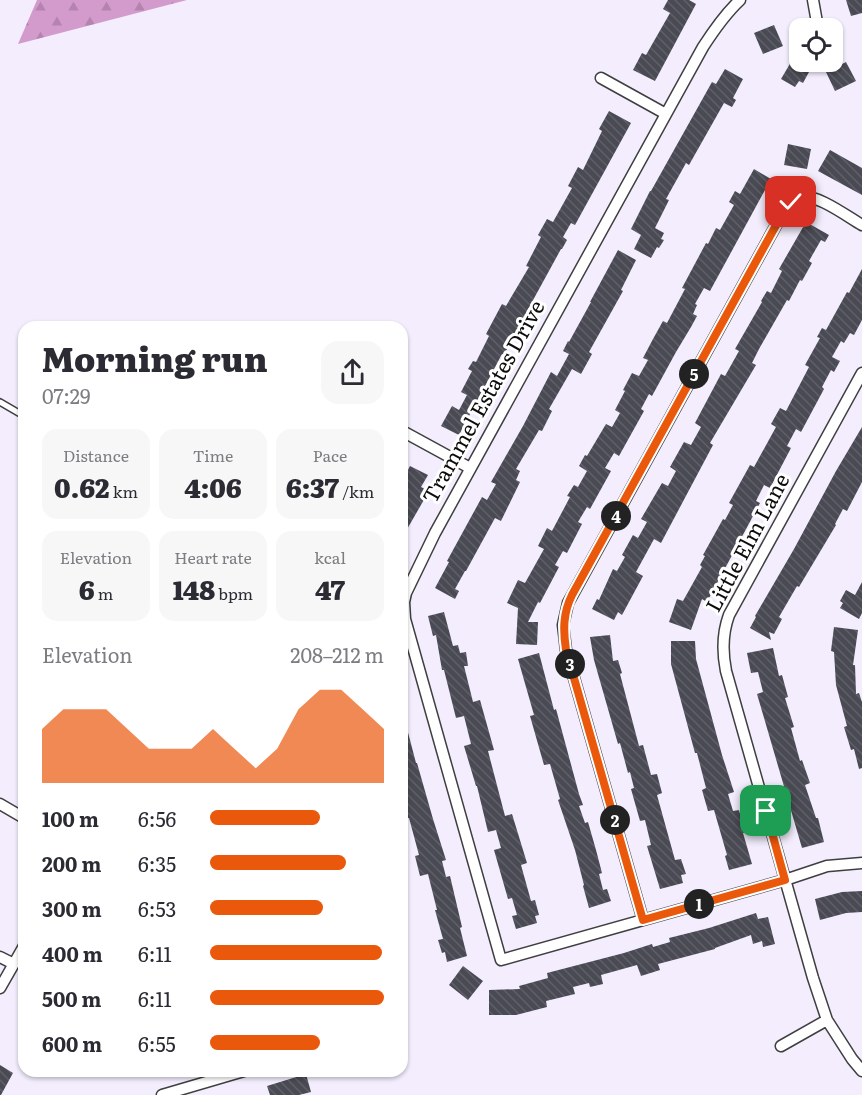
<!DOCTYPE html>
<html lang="en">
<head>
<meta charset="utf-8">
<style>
  :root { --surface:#fff; --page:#f7f7f7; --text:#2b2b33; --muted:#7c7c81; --accent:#ea580c }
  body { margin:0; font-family:Literata,serif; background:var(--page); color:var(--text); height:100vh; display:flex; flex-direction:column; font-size:22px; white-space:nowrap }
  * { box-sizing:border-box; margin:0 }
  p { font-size:20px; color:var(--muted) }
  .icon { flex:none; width:33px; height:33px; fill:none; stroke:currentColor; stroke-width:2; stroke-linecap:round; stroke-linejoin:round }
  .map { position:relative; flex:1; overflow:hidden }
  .drawer { position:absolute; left:18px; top:321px; width:390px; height:756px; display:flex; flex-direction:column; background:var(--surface); border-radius:18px; box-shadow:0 2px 4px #0004 }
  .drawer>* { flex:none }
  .buttons { position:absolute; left:789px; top:18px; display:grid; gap:12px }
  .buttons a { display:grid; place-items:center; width:54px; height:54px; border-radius:12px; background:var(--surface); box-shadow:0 2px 4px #0004; font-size:30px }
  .pin { position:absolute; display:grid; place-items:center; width:51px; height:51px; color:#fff; margin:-26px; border-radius:12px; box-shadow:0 3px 9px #0006 }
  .km { position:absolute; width:30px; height:30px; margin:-15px; border-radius:50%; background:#222; color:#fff; font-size:16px; line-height:30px; text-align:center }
  .round { display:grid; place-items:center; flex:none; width:63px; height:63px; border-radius:18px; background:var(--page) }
  .overview { display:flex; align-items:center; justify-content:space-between; height:102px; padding:0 24px }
  h1 { font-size:33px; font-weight:800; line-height:45px }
  .figures { display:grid; grid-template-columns:repeat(3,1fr); gap:9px; height:102px; padding:6px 24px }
  .figures div { display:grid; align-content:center; border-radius:15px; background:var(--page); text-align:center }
  .figures b { font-size:26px; font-weight:800 }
  .figures small { font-size:16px; font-weight:400 }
  .figures p { font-size:16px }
  .chart { height:168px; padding:12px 24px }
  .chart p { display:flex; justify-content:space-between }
  .chart svg { width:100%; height:108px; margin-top:6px; fill:var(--accent); opacity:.7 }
  ul { padding:0 24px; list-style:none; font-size:20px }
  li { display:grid; grid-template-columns:96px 72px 1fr; align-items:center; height:45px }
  li i { height:15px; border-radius:8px; background:var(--accent) }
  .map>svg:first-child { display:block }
</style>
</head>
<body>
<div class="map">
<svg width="862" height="1095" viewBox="0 0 862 1095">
  <defs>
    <pattern id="forest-firs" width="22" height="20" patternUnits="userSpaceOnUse" patternTransform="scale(1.5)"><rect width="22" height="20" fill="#d39bcc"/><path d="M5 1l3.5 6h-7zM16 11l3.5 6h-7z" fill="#b484ae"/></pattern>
    <pattern id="building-back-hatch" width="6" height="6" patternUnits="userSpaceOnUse" patternTransform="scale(1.5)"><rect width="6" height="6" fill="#494a53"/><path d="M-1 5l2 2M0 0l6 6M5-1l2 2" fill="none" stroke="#5f6067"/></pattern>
  </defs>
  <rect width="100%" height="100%" fill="#f3edfd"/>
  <!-- forest -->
  <path fill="url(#forest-firs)" d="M37,0H187L18,44Z"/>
  <!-- building -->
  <path fill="url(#building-back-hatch)" d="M668,0H689L696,4L655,81L633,70L642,53L646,55L670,13L663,9Z
    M846,0H862V13L851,16Z
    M774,25L783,46L763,54L754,33Z
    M791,62L809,72L803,83L799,81L795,87L781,79Z
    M846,62L856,81L835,91L826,72Z
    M725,69L743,79L733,98L736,100L732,107L724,103L689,165L686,163L666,199L669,200L655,228L664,233L661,239L664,240L659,248L657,247L651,258L634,249L641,235L631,229L650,191H651L712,82L716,84Z
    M609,111L631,123L575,225L571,223L563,237L567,240L562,249H561L532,302L504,355L502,354L459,435L441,426L452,406L459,410L467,395L461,392L472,371L468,369L473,361L476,362L489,336L486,334L502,304L506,306L529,267L526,266L541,237L538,235L547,219L553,222L572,188L568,186L578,167L583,170L602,131L599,129Z
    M788,144L811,149L807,169L784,165Z
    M830,150L862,168V195L818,171Z
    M754,169L771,179L710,291L704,288L695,304L697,305L693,314L697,316L691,327L676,352L652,396L649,394L641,409L644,411L619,456L614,453L605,468L611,471L590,509L587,507L578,522L582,524L567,553L563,551L555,565L559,567L540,603L538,602L528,622H538L537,645L516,644L518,608L507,603L518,580L525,583L544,549L538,546L547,528L552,531L570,497L567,496L574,485L578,487L587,471L579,466L585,455L587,456L606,424L612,427L620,413L615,410L625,391L623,390L632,373L639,376L648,360L643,358L653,339L663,321L667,323L685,289L682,288L706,243L708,244L716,228L720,230L734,205L729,202L735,191L740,194Z
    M806,222L829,235L825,242L821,240L809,261L812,263L802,281L800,280L789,301L787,300L759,349L752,363L756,365L710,443L713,445L661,543L654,539L636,572L643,576L622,615L618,612L614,620L592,609L597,599L599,600L613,569L617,571L625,557L622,555L633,535L638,538L647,522L641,519L662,483L668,486L676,471L670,467L684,442L691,445L701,427L695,423L721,374L725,376L739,351L735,349L762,302L761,301L767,291L771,293L782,271L779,269Z
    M618,250L636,260L621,290L623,291L589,352L592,354L581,374L572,369L549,409L552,411L542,431L539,430L516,469L520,471L516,480L520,482L501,521L495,518L466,571H465L455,589L459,591L455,599L435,588L449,562L447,561L482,497L487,500L496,484L491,482L523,426L551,372L557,376L569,354L563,351L568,341L569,342L591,302H590Z
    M862,269V320L854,335L850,333L844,343L841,341L832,357L840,361L834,372L831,370L822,387L824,389L801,432L796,429L787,446L791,448L770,488L764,485L756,501L760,503L707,602L702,599L691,630L669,622L677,599L683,601L702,567L700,565L705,556L703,555L723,519L725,520L733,505L729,503L750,465L754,467L776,427L771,424L780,408L786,411L809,367L805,365L820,338L817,337L822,328L826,330L847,292L849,293Z
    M862,427V482L847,511L843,509L835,524L836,525L799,587L797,586L779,617L782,619L774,634L769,632L771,640L750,628L756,617L755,616L794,549L836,471Z
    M410,466L428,475L421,487L429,491L402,538V482Z
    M862,582V613L859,619L840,608L843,603L840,601L846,590L855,595Z
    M444,612L453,646L458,645L460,653L466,652L468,666H464L473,702L480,700L494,750L488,751L505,816L512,814L527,863L521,865L531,901L535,900L539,915L535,916L537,923L516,929L512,916L517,915L512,898L508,899L494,850L501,848L496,830L488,832L477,786H476L464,746L471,744L464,716L456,718L444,670H442L436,635L433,636L428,616Z
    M834,627L858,630L853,665H855L856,694L859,693L862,702V768L859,769L854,749L851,750L844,727L847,726L836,685L834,652L831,651Z
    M610,635L613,661L618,660L622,673L620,674L639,746L643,745L651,775L657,774L662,793L657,795L675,860L681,859L686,874L681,875L683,883L660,889L647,846L651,845L645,820L640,821L631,789L634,788L630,772L628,773L620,743L618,744L594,660L590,637Z
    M671,641H695L696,659L722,755L734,792L728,794L733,811L739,810L745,833H743L752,864L729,870L725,856L727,855L714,810L708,811L702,790L706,788L697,753H695L671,664Z
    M773,648L779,676L782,675L788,697L785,698L794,727L791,728L800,761L802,760L810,783L805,785L816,818H818L824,842L802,848L757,694L763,692L758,672L751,673L747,653Z
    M539,653L554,710L556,709L579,794L583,805L579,806L585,823L588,822L596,850L602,873L599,874L603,890L607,889L611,901L589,908L583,886L584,885L575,850L558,800L560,799L550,764L544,765L530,716L534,715L518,659Z
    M402,721H405L416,763H417L433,819L446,860L442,861L446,877L450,876L462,927L460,928L467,956L447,962L445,952L442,953L438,940L443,939L435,910H437L428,874L420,876L415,856L419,855L409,818H407L402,800V798L406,797L402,781Z
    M862,891V912L846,913L820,920L815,899L842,892Z
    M756,913L758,919L768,917L775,944L763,947L762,941L753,944L751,935L715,948V949L658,964L660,970L641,976L637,965L601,975L603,984L590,987L589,983L573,987L575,994L546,1001L547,1007L516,1015H489V990L520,989L519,986L548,978L547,973L624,953L652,944L653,947L670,942L669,938L709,928Z
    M463,966L483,981L468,1000L449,985Z
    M0,1065L13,1073L1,1095H0Z
    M306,1074L311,1092L299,1095H270L267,1086Z"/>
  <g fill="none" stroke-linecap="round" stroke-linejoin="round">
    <defs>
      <path id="service" d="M0,402L24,416"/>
      <path id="minor" d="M740,0C725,14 714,30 703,47L435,533L406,593L404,602L405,619L501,960L785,880L827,866L862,863
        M813,0L818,28
        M601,78L666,114
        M862,373L729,615C722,634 722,651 726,671L813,978L827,1020L852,1059L862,1071
        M404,432L470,468
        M0,804L24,818
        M643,920L566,650L563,625L568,603L785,209C789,204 794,198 800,197C816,193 848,217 862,225
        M0,957L14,964
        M0,988L24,946
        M781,1046L827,1020
        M162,1095L244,1071"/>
    </defs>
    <!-- service casing -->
    <use href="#service" stroke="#3f3f3f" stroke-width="8"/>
    <!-- minor casing -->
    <use href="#minor" stroke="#3f3f3f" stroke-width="13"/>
    <!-- service -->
    <use href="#service" stroke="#fff" stroke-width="5"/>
    <!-- minor -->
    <use href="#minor" stroke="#fff" stroke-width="10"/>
  </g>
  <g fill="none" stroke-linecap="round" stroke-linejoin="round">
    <defs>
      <path id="route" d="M766,811L785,880L643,920L566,650C563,630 563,613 572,595L785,209L791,202"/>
    </defs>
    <!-- route casing -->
    <use href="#route" stroke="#fff" stroke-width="12"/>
    <!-- route -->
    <use href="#route" stroke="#ea580c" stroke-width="8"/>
  </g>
  <g text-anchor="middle" stroke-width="6" stroke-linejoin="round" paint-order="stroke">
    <!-- street labels -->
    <g font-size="21" fill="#0c0c0c" stroke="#fff">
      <text transform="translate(484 402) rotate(-61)" y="7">Trammel Estates Drive</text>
      <text transform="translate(748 543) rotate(-62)" y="7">Little Elm Lane</text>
    </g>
  </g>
</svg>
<div class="buttons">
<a><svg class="icon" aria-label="locate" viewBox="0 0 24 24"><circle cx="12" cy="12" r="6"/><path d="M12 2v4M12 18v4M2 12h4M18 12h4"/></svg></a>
</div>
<div class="pin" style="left:766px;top:811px;background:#1e9e55"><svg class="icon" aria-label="arrive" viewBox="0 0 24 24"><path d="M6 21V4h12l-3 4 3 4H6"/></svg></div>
<div class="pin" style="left:791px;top:202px;background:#d93025"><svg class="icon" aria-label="check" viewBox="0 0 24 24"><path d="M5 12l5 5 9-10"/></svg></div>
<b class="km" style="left:699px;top:904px">1</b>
<b class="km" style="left:615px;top:820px">2</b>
<b class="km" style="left:570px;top:664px">3</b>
<b class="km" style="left:616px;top:516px">4</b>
<b class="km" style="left:694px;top:374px">5</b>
<section class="drawer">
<div class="overview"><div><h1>Morning run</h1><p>07:29</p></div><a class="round"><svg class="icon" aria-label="share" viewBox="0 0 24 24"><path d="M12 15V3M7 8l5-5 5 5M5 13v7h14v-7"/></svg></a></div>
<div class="figures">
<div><p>Distance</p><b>0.62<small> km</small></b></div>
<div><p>Time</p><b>4:06</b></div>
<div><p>Pace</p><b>6:37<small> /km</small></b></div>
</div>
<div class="figures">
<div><p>Elevation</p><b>6<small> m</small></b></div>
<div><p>Heart rate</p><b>148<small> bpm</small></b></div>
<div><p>kcal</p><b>47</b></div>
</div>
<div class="chart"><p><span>Elevation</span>208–212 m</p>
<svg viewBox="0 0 160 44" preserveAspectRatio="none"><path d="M0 44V22L10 14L20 14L30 14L40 22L50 30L60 30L70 30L80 22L90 30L100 38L110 30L120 14L130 6L140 6L150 14L160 22V44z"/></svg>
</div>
<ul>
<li><b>100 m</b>6:56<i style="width:63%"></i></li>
<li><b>200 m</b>6:35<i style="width:78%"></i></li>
<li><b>300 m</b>6:53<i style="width:65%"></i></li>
<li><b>400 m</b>6:11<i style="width:99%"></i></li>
<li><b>500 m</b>6:11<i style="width:100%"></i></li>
<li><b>600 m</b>6:55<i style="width:63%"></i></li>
</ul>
</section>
</div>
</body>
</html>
